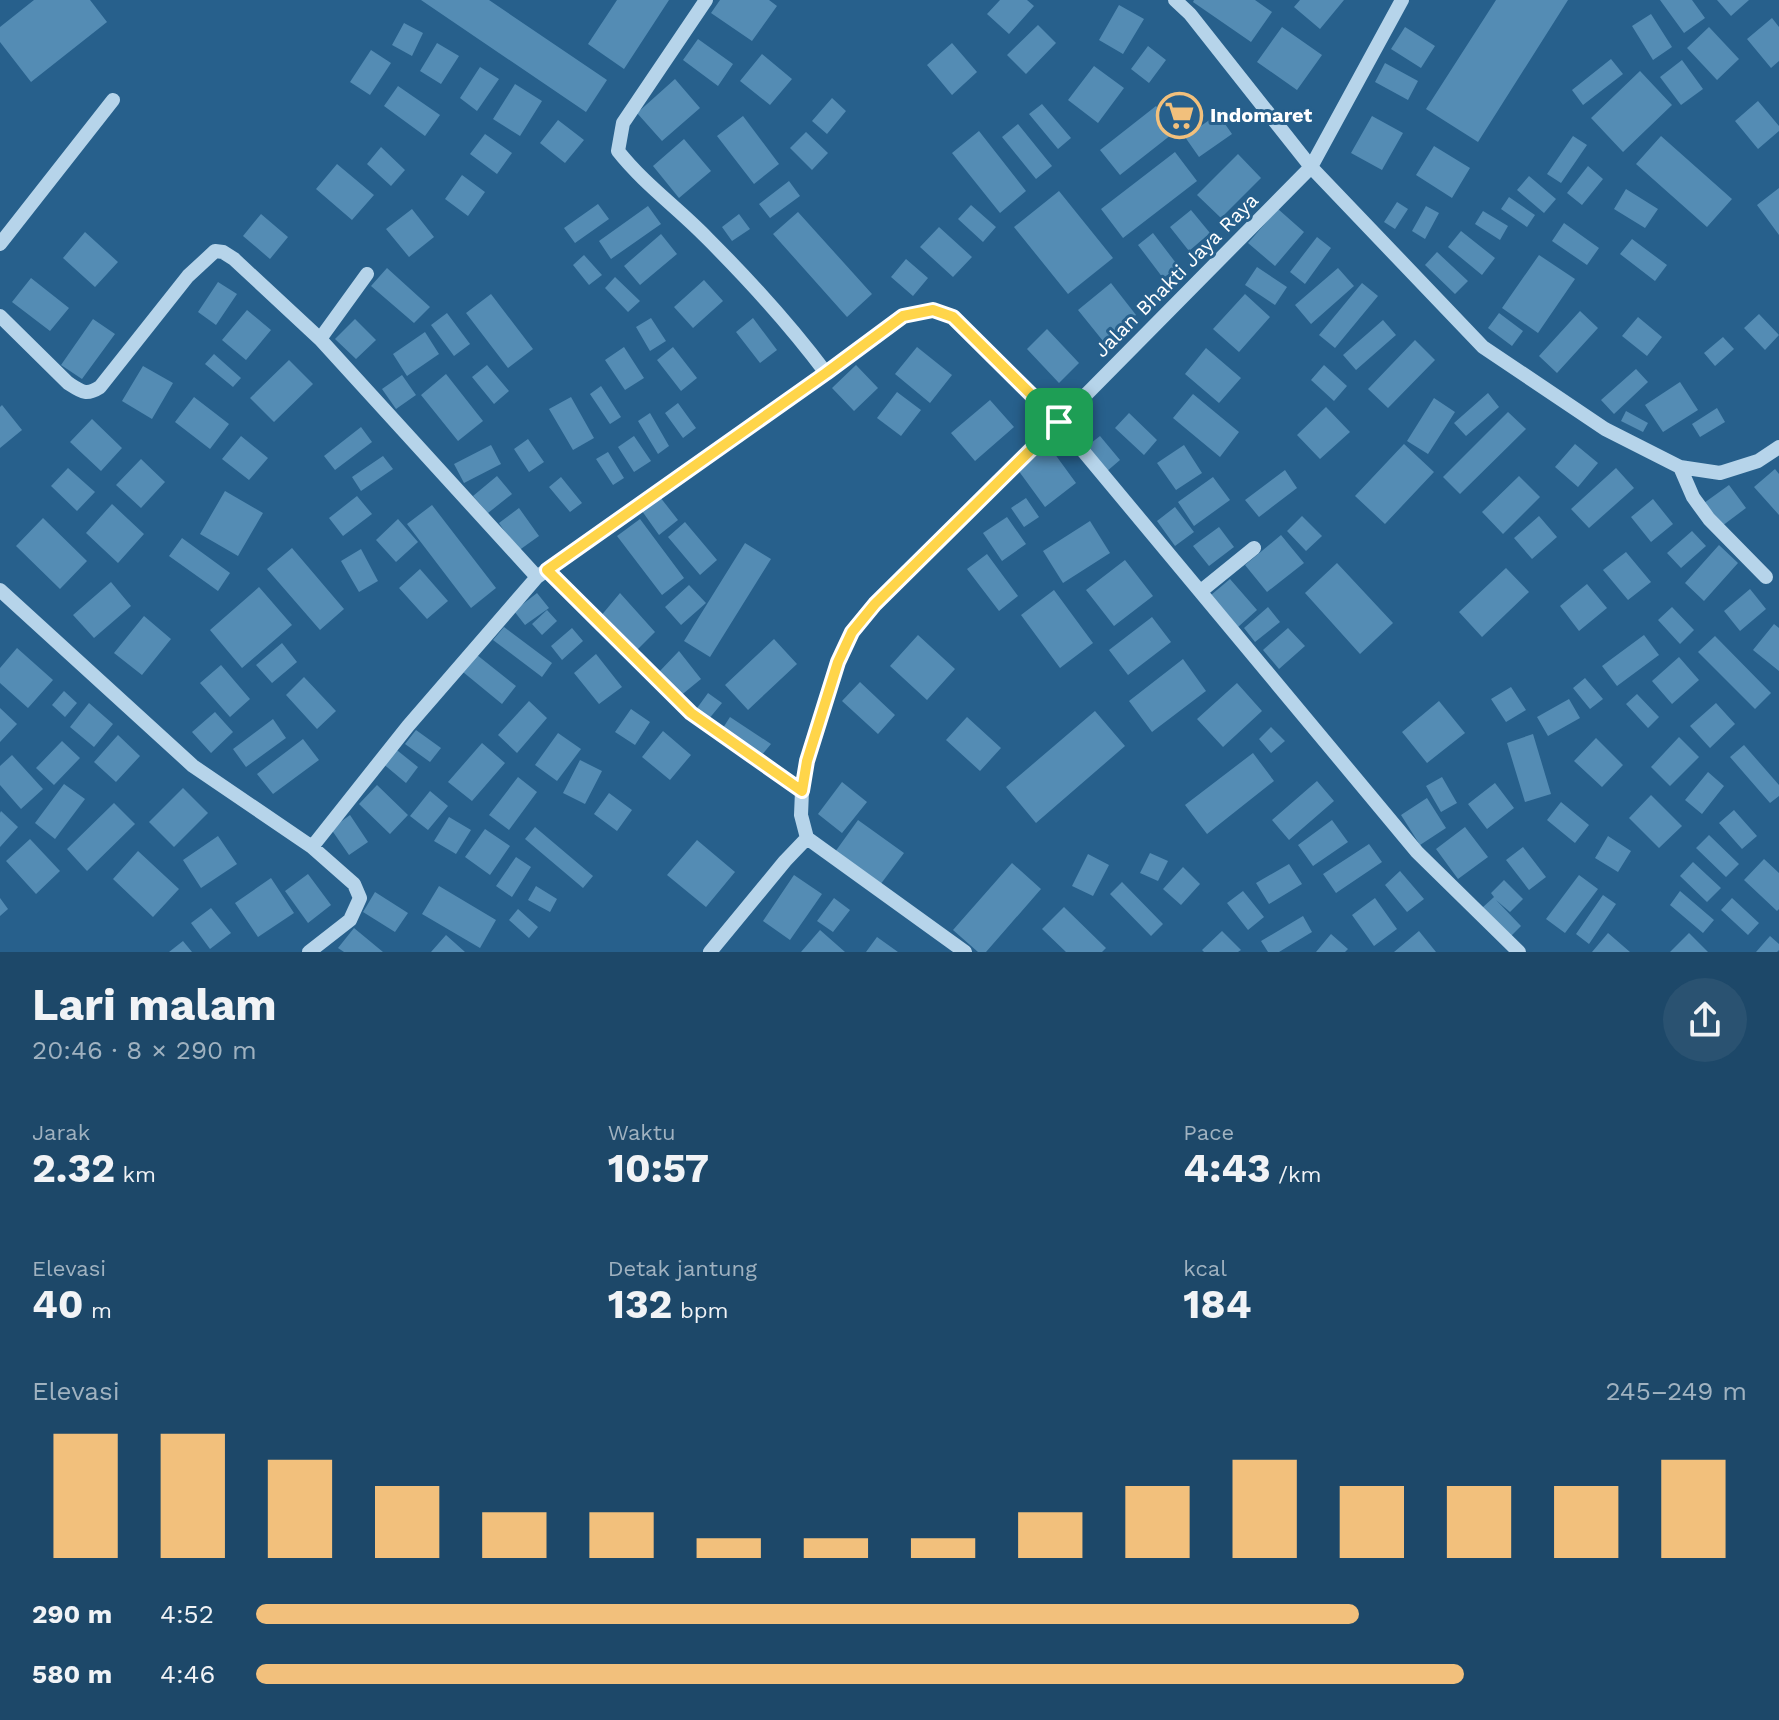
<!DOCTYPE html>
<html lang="id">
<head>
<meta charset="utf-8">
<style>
  :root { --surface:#1d4869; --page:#2a5271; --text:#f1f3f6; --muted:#a0b2c0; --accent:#f2c07c }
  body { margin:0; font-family:"Work Sans",sans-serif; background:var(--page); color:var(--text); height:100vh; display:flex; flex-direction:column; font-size:30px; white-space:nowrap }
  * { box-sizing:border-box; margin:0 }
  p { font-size:26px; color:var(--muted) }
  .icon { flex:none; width:44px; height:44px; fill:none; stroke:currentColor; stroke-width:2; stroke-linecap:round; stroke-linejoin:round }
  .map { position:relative; height:952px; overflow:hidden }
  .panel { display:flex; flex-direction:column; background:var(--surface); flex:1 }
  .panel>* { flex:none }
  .pin { position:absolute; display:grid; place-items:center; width:68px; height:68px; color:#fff; margin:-34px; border-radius:16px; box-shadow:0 4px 12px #0006 }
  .round { display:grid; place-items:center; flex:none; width:84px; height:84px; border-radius:42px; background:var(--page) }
  .summary { display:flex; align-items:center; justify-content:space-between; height:136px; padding:0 32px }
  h1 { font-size:44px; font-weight:700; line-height:60px }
  .stats { display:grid; grid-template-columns:repeat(3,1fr); gap:12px; height:136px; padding:8px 32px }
  .stats div { display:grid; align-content:center }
  .stats b { font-size:40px; font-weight:700 }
  .stats small { font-size:22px; font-weight:400 }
  .stats p { font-size:22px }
  .chart { height:224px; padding:16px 32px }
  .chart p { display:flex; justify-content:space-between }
  .chart svg { width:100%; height:144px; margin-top:8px; stroke:var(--accent); stroke-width:6 }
  ul { padding:0 32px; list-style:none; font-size:26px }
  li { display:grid; grid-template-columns:128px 96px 1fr; align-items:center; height:60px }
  li i { height:20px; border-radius:10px; background:var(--accent) }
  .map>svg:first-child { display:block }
</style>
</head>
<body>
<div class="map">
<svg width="1779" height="952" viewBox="0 0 1779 952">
  <rect width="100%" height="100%" fill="#27608c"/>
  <!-- building -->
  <path fill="#548cb4" d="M34,0H90L107,22L31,82L0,42V27Z
    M421,0H489L607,80L586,112Z
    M617,0H669L624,69L588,44Z
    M720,0H769L777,6L752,41L711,13Z
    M1000,0H1027L1034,6L1009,34L987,14Z
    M1194,0H1255L1272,12L1251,42L1193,2Z
    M1300,0H1344L1320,29L1294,7Z
    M1496,0H1568L1478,142L1426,109Z
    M1660,0H1692L1705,18L1684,33Z
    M1717,0H1749L1731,16Z
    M1119,5L1144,19L1123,54L1099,40Z
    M1651,14L1672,47L1653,60L1632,26Z
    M1772,18L1779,27V61L1771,68L1747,39Z
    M404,23L423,33L412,56L392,45Z
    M1038,25L1056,43L1026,74L1007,55Z
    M1282,27L1322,55L1297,90L1257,62Z
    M1405,27L1435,46L1421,68L1391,49Z
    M1709,27L1739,59L1717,80L1687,48Z
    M698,39L733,64L718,86L683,60Z
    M437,43L459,56L441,84L420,71Z
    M952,43L977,72L952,95L927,65Z
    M1148,46L1166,60L1149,83L1131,69Z
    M371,50L391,63L370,95L350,82Z
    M762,54L792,79L770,105L740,81Z
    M1611,59L1623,74L1583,105L1572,90Z
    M1682,60L1703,89L1681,105L1660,77Z
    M1385,63L1418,81L1408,100L1375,82Z
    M1094,66L1124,88L1098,123L1068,100Z
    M480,67L499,79L477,111L460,98Z
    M1640,71L1672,105L1623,152L1591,118Z
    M675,79L700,108L662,141L637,113Z
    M515,84L542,101L520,136L493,119Z
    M398,86L440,115L425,136L384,106Z
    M832,98L846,111L827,134L812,121Z
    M1758,101L1779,126V131L1758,149L1735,121Z
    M1042,104L1071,138L1058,149L1029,114Z
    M1156,106L1176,131L1120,175L1100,150Z
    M1218,114L1232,134L1199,157L1185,137Z
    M743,116L779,164L754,184L717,136Z
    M1372,116L1403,133L1382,170L1351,153Z
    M558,120L584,140L565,163L540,143Z
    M1018,124L1052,166L1036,179L1002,137Z
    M979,131L1026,191L1000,213L952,153Z
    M806,132L828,153L812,170L790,148Z
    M485,134L512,153L497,174L470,154Z
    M1573,136L1587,145L1561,183L1547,174Z
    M1661,136L1732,199L1707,227L1636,164Z
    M684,139L711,171L679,198L653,166Z
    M1434,146L1470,168L1452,198L1416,175Z
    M381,147L405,170L391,186L367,164Z
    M1175,152L1197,181L1123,238L1101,209Z
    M1238,154L1261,178L1221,218L1197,195Z
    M337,164L374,195L352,220L316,189Z
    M1588,166L1603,179L1582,205L1567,193Z
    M462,175L485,192L468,216L445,199Z
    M1529,176L1556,199L1544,213L1517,190Z
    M789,181L800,196L770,218L759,204Z
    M1779,188V235L1757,205Z
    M1626,189L1658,209L1645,228L1614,209Z
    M1059,191L1113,258L1068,294L1014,227Z
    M1509,197L1535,215L1527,227L1501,209Z
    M1397,202L1408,209L1395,229L1384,222Z
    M598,204L609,219L575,243L564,228Z
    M971,205L996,227L983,242L958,219Z
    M648,206L661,224L611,259L599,241Z
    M1426,206L1439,213L1425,239L1412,231Z
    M412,209L434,237L409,257L386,229Z
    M1278,209L1304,232L1275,266L1248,243Z
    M1191,210L1210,233L1189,251L1170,227Z
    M1483,211L1508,226L1500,240L1475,224Z
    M798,212L872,294L847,317L773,234Z
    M261,214L288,237L270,259L243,236Z
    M739,214L750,229L732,241L722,227Z
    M1564,223L1599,248L1587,265L1552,241Z
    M939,227L972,257L953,277L920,247Z
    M1461,231L1495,258L1482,275L1448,247Z
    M85,232L118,262L95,287L63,258Z
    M1153,233L1179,267L1163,278L1138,245Z
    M661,234L677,254L640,285L624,266Z
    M1317,237L1331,248L1305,284L1290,272Z
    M1632,239L1667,265L1655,281L1620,254Z
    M1437,252L1468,281L1455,294L1425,265Z
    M584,255L602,275L589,285L573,265Z
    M1539,255L1575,279L1538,333L1502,308Z
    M906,259L928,278L913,296L891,277Z
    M1257,267L1287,287L1275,305L1245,285Z
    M387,268L430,307L414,323L371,286Z
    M1338,268L1354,286L1311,324L1295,305Z
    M615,277L640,301L628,312L605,288Z
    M31,278L69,308L50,331L12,302Z
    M704,280L723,301L693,328L674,307Z
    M218,282L237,294L216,325L198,312Z
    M1111,283L1136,315L1103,341L1078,310Z
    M1362,283L1378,296L1335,348L1319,335Z
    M491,294L533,349L508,368L466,313Z
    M1245,294L1270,317L1239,352L1213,329Z
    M247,310L271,330L246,360L222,340Z
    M1580,311L1598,328L1557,373L1539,356Z
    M447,313L470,344L454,356L431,325Z
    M1499,313L1523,331L1512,346L1488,328Z
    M1759,314L1779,335L1765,350L1744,328Z
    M1638,317L1662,337L1647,356L1622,336Z
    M651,318L666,341L650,351L636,327Z
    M753,318L777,350L760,363L736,332Z
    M93,319L115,334L82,379L61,365Z
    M355,319L376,340L356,359L335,339Z
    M1383,320L1396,335L1356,370L1343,355Z
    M1047,329L1079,363L1059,383L1027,349Z
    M425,332L439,354L407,376L393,354Z
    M1723,337L1734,349L1715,366L1704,353Z
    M1415,340L1435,360L1388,408L1368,389Z
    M624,347L644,378L625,390L605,360Z
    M673,347L697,378L681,391L657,360Z
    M917,347L952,375L930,403L895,374Z
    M1206,348L1241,378L1219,403L1185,374Z
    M214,354L241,378L233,387L205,364Z
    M289,360L313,384L274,422L250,398Z
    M487,365L509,391L494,404L472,377Z
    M856,365L878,388L854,411L832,388Z
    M1324,365L1347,386L1334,401L1311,380Z
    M143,366L173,383L152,419L122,401Z
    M1636,369L1648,382L1614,414L1601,400Z
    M446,374L483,421L458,441L421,395Z
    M402,375L416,395L396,409L382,389Z
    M1680,382L1698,410L1663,432L1645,405Z
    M601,386L621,417L610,424L590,394Z
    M897,392L921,410L901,436L877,418Z
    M1488,393L1499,407L1466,436L1454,423Z
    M1193,394L1239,432L1220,457L1173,418Z
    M194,397L229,424L210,449L175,422Z
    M571,397L594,438L573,450L549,409Z
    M1434,398L1455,412L1428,454L1407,441Z
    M990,400L1014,427L975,461L951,433Z
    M678,403L696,428L683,438L665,413Z
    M2,405L22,430L0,448V407Z
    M1326,407L1350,432L1320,459L1297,435Z
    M1717,408L1725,422L1700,437L1692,424Z
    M1626,411L1648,423L1643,432L1621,421Z
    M1508,412L1526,429L1460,494L1443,477Z
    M650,413L669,446L658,454L638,421Z
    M1129,413L1157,440L1144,455L1115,428Z
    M92,419L122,448L101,471L70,442Z
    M361,427L372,442L335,470L324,456Z
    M241,436L268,458L249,480L222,459Z
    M634,436L651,461L634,472L618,447Z
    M1100,436L1120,460L1106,472L1086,447Z
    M528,439L544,462L529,472L514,449Z
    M1404,444L1434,472L1385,524L1355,496Z
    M1575,444L1598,463L1578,487L1555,467Z
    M491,445L501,464L464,483L454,464Z
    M1184,445L1202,473L1176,490L1157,463Z
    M1049,446L1076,483L1045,507L1018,470Z
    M608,452L624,478L613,485L596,459Z
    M383,456L393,469L361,491L352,477Z
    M141,459L165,482L141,508L116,485Z
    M68,468L95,492L77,511L51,486Z
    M1616,468L1634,488L1589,528L1571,509Z
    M1775,469L1779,474V515L1754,487Z
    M1285,470L1297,488L1259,517L1245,500Z
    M497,476L512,494L488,513L473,496Z
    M1519,476L1540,497L1503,534L1482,512Z
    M561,477L582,503L570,512L549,487Z
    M1213,477L1230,500L1194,526L1178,502Z
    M1729,485L1746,508L1722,526L1704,503Z
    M225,491L263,513L238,556L200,534Z
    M357,496L372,514L343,536L329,518Z
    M660,497L678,520L659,535L642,511Z
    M1026,498L1039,517L1024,527L1011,508Z
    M1653,499L1673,524L1651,542L1631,517Z
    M112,504L144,534L118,563L86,533Z
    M432,505L496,588L471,608L407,524Z
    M1175,507L1194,532L1175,546L1157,521Z
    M519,508L539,536L518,551L499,523Z
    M1302,516L1322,536L1306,551L1287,531Z
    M1539,516L1557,537L1532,559L1514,538Z
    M1007,517L1026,544L1002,561L983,533Z
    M43,518L87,561L60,589L16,546Z
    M398,519L418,542L396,562L376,540Z
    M640,519L684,578L662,595L617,536Z
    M1090,521L1110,553L1063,583L1043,551Z
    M685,522L717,560L700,575L668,537Z
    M1219,527L1234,547L1209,566L1193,546Z
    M1692,531L1706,546L1681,568L1667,553Z
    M1281,535L1304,563L1267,592L1245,565Z
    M182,538L230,573L218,591L169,556Z
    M745,543L771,559L710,657L684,641Z
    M1719,545L1738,563L1704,601L1685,583Z
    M292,548L344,609L320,630L267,569Z
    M361,549L378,581L359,592L341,561Z
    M1626,552L1651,582L1628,600L1603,570Z
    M987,554L1018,596L999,611L967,569Z
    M1125,560L1153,596L1114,626L1086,590Z
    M1337,563L1393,623L1360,654L1305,593Z
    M1506,568L1529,592L1482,637L1459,612Z
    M420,569L448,601L427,619L399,588Z
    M1230,579L1257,610L1238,627L1211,595Z
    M111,582L131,606L94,638L73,615Z
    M1587,584L1607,608L1579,631L1560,606Z
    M689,585L706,603L681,625L665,607Z
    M259,587L292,625L242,668L210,630Z
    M1750,589L1766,609L1740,631L1724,611Z
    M1054,590L1093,643L1060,668L1021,615Z
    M537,593L549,608L525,625L514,611Z
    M620,593L655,632L633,654L600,617Z
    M1268,607L1280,622L1255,642L1244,628Z
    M1672,607L1694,630L1680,644L1658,620Z
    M547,610L557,621L542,635L532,624Z
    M144,616L171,639L142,675L114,653Z
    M1152,617L1171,642L1128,675L1109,650Z
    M1774,624L1779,628V671L1753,650Z
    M504,627L552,663L542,677L493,640Z
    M572,628L583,641L562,660L551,646Z
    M1288,628L1305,646L1279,669L1263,650Z
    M918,635L955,669L927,700L890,666Z
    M1644,635L1659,655L1617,686L1602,666Z
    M1715,636L1771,693L1755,709L1698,652Z
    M774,639L797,664L748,710L725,685Z
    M282,643L297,662L272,683L256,665Z
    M17,648L53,680L28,708L0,683V668Z
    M679,651L701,679L679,697L658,673Z
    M596,654L622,687L599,704L574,673Z
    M477,655L516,686L502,704L463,672Z
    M1679,657L1699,680L1672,704L1652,681Z
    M1183,659L1206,691L1152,732L1129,701Z
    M221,665L250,699L230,717L200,683Z
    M304,677L336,711L317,729L286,695Z
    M1585,678L1603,699L1590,709L1573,688Z
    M860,682L895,715L878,734L842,701Z
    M1237,683L1262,711L1223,747L1197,719Z
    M1511,687L1526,710L1506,722L1491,699Z
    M64,691L77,703L65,717L52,705Z
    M708,693L722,703L708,720L695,711Z
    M1637,694L1659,717L1648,728L1626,704Z
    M1569,699L1580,718L1548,736L1537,717Z
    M529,701L547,718L517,753L498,735Z
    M1439,701L1465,733L1427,763L1402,732Z
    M89,703L113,724L94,747L70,727Z
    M1716,703L1735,724L1710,748L1690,726Z
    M0,708L17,724L0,742Z
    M631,709L650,722L635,745L615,732Z
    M1095,711L1125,746L1036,823L1006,787Z
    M215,712L233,732L211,753L192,732Z
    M730,717L771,744L760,757L721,731Z
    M967,717L1001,748L980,771L946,740Z
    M273,719L286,738L246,767L233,749Z
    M1271,727L1285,741L1271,753L1259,739Z
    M416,730L441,748L430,762L405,744Z
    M663,731L691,755L670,780L642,757Z
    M558,733L581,749L557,781L535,765Z
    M1533,734L1551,794L1525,802L1507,743Z
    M118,735L140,756L116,782L94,762Z
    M1679,737L1699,757L1670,786L1651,767Z
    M1596,738L1623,765L1602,787L1574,761Z
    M303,739L319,760L273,794L257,774Z
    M62,741L80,758L54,785L36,768Z
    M482,743L505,763L472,801L448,782Z
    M1744,745L1779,785V796L1770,803L1730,757Z
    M393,747L418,767L406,783L381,762Z
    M1253,753L1274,781L1207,834L1185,805Z
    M12,755L43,789L21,809L0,785V766Z
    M580,760L602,771L585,804L563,793Z
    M1708,772L1724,786L1702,814L1685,800Z
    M518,777L537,792L509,830L489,815Z
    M1442,777L1457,803L1441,812L1426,786Z
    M1317,781L1334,801L1289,840L1272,820Z
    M842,782L867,802L842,833L818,814Z
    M1495,783L1514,808L1487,829L1468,804Z
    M64,784L85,799L55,839L35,823Z
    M377,785L408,815L390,834L359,804Z
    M183,788L208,813L174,847L149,822Z
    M430,791L448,806L428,830L410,816Z
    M609,793L632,810L617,831L594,814Z
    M1651,795L1682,826L1659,848L1629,818Z
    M1427,798L1446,828L1420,845L1401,815Z
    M1561,802L1589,825L1575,843L1547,820Z
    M114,803L135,824L87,871L67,849Z
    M1734,810L1757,836L1742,849L1719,823Z
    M1,811L18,827L0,847V813Z
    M350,815L368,842L349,855L331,829Z
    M449,817L471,830L456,854L434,841Z
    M858,820L904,853L880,885L835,852Z
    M1332,820L1348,842L1313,866L1298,845Z
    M535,827L593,876L583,888L525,839Z
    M1465,827L1488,857L1458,879L1436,849Z
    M485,829L510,846L490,875L465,857Z
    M1709,835L1739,864L1726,877L1696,848Z
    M218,836L237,864L201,888L183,860Z
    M1608,836L1631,851L1618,872L1595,858Z
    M30,839L60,871L36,894L6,861Z
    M697,840L735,872L706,907L667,875Z
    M1369,844L1382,862L1336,893L1323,874Z
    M1523,847L1546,877L1529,890L1506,860Z
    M138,851L179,889L153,917L113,879Z
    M1150,853L1168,861L1158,881L1140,873Z
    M1088,854L1109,865L1093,896L1072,886Z
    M516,857L531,867L512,897L496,886Z
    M1764,859L1779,873V909L1777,911L1744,880Z
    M1693,862L1721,888L1707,902L1680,876Z
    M1012,863L1041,889L986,952H978L953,930Z
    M1289,864L1302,884L1269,904L1256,883Z
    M1183,867L1200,884L1181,905L1163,889Z
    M1400,871L1424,899L1407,912L1385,885Z
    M308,874L331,905L308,923L285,891Z
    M794,875L822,894L790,940L763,921Z
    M1579,875L1598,889L1565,933L1546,919Z
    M271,878L294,913L258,937L235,903Z
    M1504,880L1523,899L1510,912L1496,900L1521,926L1510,937L1482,908L1494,897L1491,893Z
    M1122,882L1163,924L1151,936L1110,894Z
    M439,886L496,920L480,948L422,914Z
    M536,886L557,899L550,912L528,900Z
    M1243,891L1264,917L1248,930L1227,903Z
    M1680,891L1714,920L1703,933L1670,905Z
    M375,892L408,913L395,932L363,912Z
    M1603,895L1616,904L1589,944L1576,934Z
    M0,898L8,909L0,916Z
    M834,898L850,910L833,932L817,921Z
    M1375,898L1397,929L1374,946L1352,915Z
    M1732,898L1759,923L1748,935L1721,910Z
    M1064,907L1106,948L1102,952H1066L1042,929Z
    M211,908L231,933L210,949L191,923Z
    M518,909L538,927L529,938L509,920Z
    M1303,916L1312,932L1279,952H1268L1261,941Z
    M354,928L383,952H344L338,948Z
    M820,930L845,952H801Z
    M1222,931L1241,950L1238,952H1204L1202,950Z
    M1419,931L1436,952H1394Z
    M1608,933L1630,952H1592Z
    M1689,933L1708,952H1670Z
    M1331,934L1348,949L1345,952H1316Z
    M446,935L465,952H431Z
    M1770,936L1779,944V950L1777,952H1756Z
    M877,937L898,952H866Z
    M183,941L192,952H169Z"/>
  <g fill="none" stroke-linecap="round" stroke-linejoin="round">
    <!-- minor -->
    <path stroke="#b6d4ea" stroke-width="14" d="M706,0L623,123L618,151C644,184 678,208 707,238C749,280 790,325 826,373
      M1175,0L1190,14L1311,167L1483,347L1605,429L1680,467L1720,473L1758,461L1779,447
      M0,244L113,100
      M0,316L68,383C82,392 86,396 100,387L188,276L215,251L223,252L234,259L320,339L537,577
      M320,339L367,274
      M1680,467L1693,497L1709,519L1766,577
      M547,570L691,713L802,791
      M0,590L193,766L312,847L354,884L360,898L350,920L309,952
      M1201,591L1254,548
      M312,847L408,726L537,577L826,373L903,316L933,310L953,317L1059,422L1417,852L1519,952
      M710,952L785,861L807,838
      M965,952L807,838L801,815L802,791L807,761L838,662L852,632L875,604L1059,422L1311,167L1402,0"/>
  </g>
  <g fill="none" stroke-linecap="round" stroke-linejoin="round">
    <defs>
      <path id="route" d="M933,310L953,317L1059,422L875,604L852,632L838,662L807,761L802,791L691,713L547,570L826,373L903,316Z"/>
    </defs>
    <!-- route casing -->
    <use href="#route" stroke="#fff" stroke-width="16"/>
    <!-- route -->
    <use href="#route" stroke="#ffd54a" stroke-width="10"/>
  </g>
  <!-- icons -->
  <defs>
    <symbol id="supermarket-ring" viewBox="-11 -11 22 22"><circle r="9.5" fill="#27608c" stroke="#f2c07c" stroke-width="1.5"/><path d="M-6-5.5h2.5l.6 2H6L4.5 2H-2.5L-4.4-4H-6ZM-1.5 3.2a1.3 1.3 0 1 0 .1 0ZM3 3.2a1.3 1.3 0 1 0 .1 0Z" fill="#f2c07c"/></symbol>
  </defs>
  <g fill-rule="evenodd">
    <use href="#supermarket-ring" x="1154" y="90" width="51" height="51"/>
  </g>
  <g text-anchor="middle" stroke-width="6" stroke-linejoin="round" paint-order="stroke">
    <!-- poi labels -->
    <g font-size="20" font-weight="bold" fill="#fff" stroke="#27608c" text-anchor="start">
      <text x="1210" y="122">Indomaret</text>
    </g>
    <!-- street labels -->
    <g font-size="20" fill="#fff" stroke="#27608c">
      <text transform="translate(1176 275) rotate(-45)" y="7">Jalan Bhakti Jaya Raya</text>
    </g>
  </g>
</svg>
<div class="pin" style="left:1059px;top:422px;background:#1e9e55"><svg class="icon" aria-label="arrive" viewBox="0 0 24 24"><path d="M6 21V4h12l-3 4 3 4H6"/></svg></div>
</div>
<section class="panel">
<div class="summary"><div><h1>Lari malam</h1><p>20:46 · 8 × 290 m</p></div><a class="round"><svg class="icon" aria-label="share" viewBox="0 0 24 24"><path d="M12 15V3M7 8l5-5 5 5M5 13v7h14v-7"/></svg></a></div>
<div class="stats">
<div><p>Jarak</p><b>2.32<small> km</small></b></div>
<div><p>Waktu</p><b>10:57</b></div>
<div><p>Pace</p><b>4:43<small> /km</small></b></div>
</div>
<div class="stats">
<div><p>Elevasi</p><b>40<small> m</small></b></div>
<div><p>Detak jantung</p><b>132<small> bpm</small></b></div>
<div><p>kcal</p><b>184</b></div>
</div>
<div class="chart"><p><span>Elevasi</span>245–249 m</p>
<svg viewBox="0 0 160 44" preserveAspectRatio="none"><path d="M5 44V6M15 44V6M25 44V14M35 44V22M45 44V30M55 44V30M65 44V38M75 44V38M85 44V38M95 44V30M105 44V22M115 44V14M125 44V22M135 44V22M145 44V22M155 44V14"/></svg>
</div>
<ul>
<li><b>290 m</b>4:52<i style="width:74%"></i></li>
<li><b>580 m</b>4:46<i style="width:81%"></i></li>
</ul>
</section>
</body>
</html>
